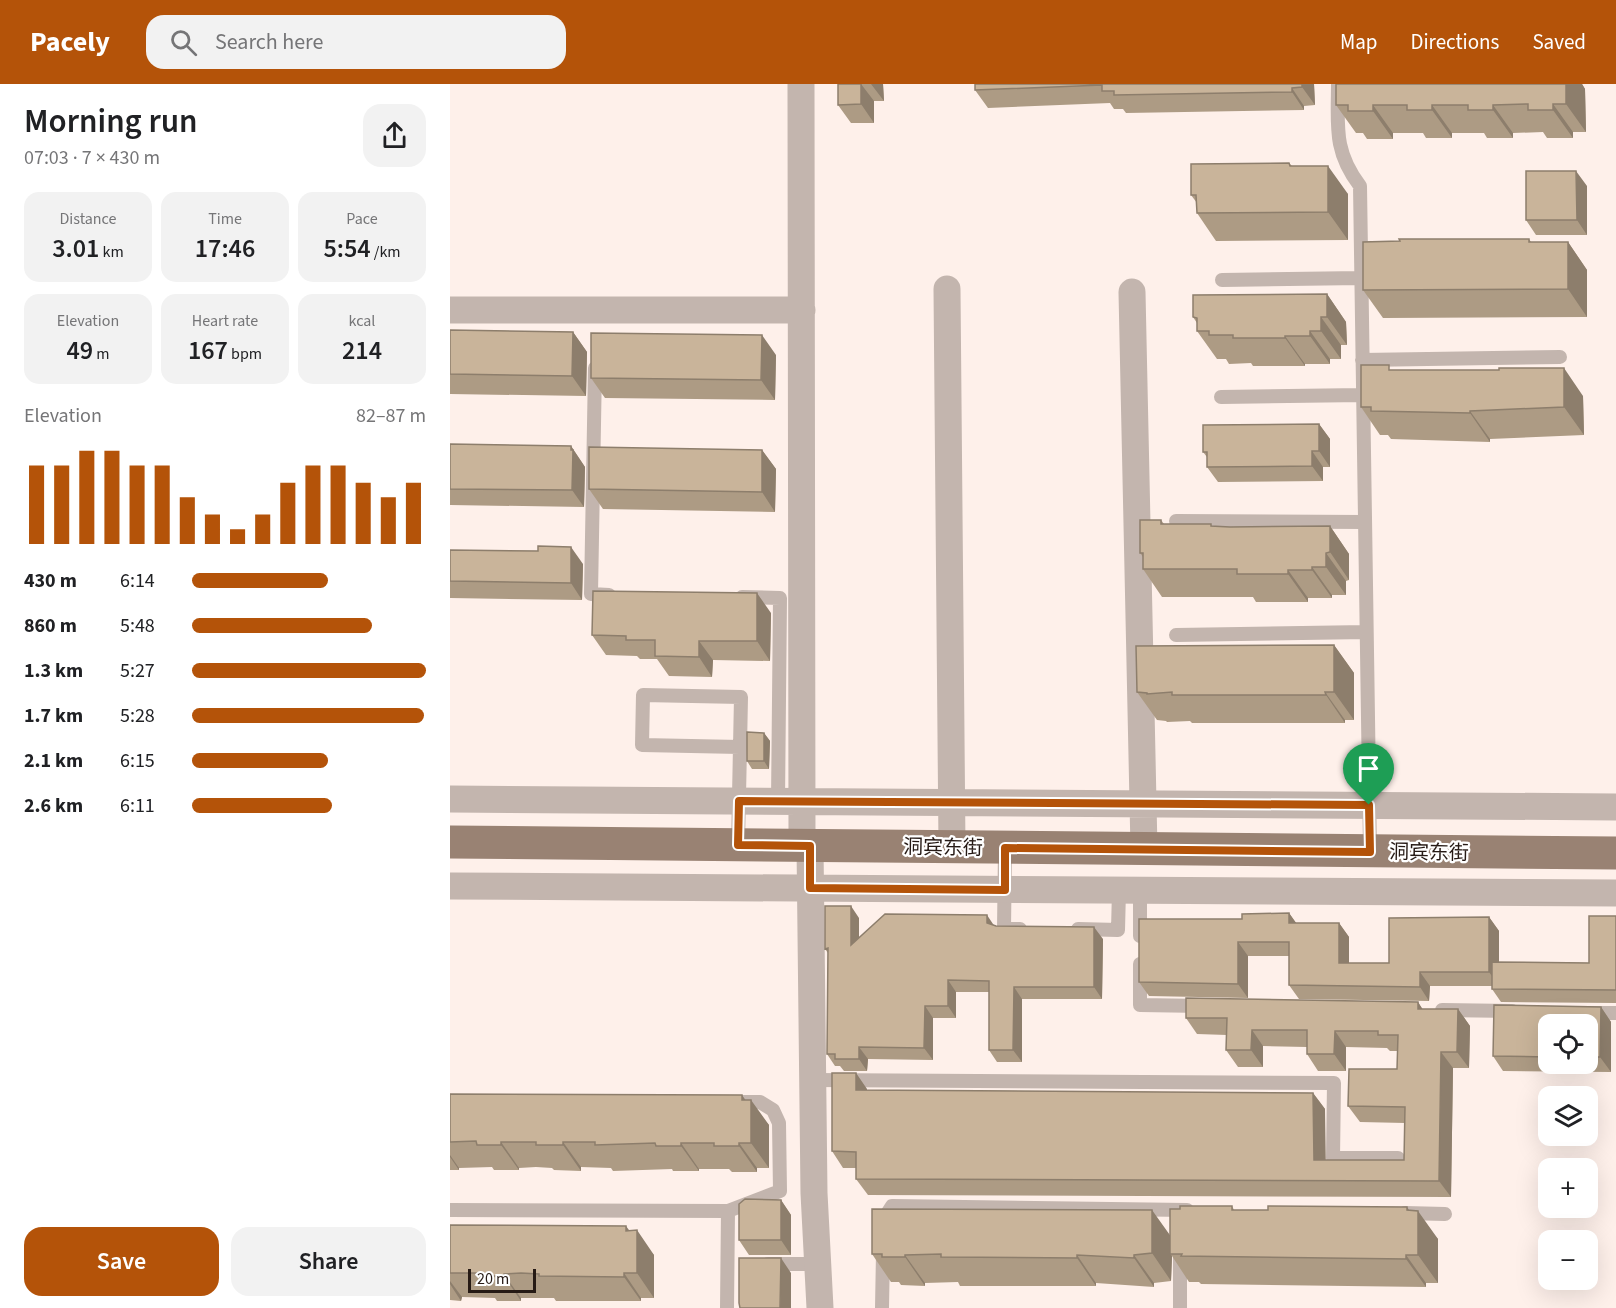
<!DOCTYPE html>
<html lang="en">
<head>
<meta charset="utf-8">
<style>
  :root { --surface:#fff; --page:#f2f2f2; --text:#202124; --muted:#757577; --accent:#b45309 }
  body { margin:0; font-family:"Source Sans 3","Noto Sans SC",sans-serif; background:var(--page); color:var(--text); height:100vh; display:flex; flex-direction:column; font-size:22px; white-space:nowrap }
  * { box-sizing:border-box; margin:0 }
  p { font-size:20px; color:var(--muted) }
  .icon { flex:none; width:33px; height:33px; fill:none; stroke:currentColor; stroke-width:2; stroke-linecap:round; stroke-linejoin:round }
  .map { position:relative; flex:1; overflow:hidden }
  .panel { display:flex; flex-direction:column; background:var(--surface); width:450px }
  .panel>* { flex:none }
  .fabs { position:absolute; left:1088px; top:930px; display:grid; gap:12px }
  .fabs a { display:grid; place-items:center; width:60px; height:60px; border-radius:12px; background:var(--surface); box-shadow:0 6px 24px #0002; font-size:30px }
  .scale { position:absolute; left:18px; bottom:15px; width:68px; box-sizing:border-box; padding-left:6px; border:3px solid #261a15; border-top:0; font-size:16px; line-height:21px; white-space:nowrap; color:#261a15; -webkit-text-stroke:4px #fff; paint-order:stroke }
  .pin { position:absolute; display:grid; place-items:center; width:51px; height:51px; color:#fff; margin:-62px -26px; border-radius:50% 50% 50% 0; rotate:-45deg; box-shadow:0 0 6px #0007 }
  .pin .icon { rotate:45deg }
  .round { display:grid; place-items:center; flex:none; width:63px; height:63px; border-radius:18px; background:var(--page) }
  .overview { display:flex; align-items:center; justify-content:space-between; height:102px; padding:0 24px }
  h1 { font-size:33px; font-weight:600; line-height:45px }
  .metrics { display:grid; grid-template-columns:repeat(3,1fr); gap:9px; height:102px; padding:6px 24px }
  .metrics div { display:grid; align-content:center; border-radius:15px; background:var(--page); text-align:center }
  .metrics b { font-size:26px; font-weight:600 }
  .metrics small { font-size:16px; font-weight:400 }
  .metrics p { font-size:16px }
  .chart { height:168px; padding:12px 24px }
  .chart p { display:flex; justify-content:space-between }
  .chart svg { width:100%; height:108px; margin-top:6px; stroke:var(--accent); stroke-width:6 }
  .action { display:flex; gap:12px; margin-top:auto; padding:12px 24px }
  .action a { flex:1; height:69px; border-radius:18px; background:var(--accent); color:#fff; font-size:24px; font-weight:600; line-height:69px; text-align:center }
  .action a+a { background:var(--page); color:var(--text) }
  ul { padding:0 24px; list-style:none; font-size:20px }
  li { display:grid; grid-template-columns:96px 72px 1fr; align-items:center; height:45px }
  li i { height:15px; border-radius:8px; background:var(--accent) }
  header { display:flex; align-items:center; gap:36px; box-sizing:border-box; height:84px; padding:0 30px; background:var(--accent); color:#fff }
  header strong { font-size:28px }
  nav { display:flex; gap:33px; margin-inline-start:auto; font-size:21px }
  .search { width:420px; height:54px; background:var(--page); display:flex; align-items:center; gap:15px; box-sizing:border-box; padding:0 21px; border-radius:18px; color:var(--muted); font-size:22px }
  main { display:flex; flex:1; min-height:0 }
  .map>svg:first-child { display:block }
</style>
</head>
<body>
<header>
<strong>Pacely</strong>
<div class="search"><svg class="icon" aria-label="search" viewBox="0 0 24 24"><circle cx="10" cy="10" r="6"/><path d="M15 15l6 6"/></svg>Search here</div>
<nav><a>Map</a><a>Directions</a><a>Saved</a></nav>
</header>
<main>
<section class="panel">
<div class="overview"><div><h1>Morning run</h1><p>07:03 · 7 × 430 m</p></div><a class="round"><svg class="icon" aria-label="share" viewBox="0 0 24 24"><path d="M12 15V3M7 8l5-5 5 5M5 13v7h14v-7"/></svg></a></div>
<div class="metrics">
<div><p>Distance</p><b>3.01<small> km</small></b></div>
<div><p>Time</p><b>17:46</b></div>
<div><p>Pace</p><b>5:54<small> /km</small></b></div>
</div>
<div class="metrics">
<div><p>Elevation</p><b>49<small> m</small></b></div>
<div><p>Heart rate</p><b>167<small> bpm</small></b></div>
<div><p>kcal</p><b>214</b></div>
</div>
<div class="chart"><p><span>Elevation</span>82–87 m</p>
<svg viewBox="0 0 160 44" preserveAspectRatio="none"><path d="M5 44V12M15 44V12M25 44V6M35 44V6M45 44V12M55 44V12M65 44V25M75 44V32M85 44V38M95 44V32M105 44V19M115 44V12M125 44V12M135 44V19M145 44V25M155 44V19"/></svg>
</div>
<ul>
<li><b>430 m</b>6:14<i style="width:58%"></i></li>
<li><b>860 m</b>5:48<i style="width:77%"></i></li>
<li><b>1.3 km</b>5:27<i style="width:100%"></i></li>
<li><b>1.7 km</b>5:28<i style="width:99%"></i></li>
<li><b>2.1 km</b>6:15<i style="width:58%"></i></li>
<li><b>2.6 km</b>6:11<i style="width:60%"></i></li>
</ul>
<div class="action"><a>Save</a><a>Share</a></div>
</section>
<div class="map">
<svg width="1166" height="1224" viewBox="0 0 1166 1224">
  <rect width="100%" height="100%" fill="#fef0ea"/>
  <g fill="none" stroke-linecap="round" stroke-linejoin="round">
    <!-- lane -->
    <path stroke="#c3b5ae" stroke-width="14" d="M888,0C888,41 883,67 910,102L920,766
      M772,196L911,194
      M912,276L1110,273
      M145,284L141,510L159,511
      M771,313L912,311
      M726,437L914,438
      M292,513L330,514L328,717
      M726,551L916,548
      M193,611L291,613L290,663L192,661Z
      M288,761L290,663
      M555,764L554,845H570
      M628,845L668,846L669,806
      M690,852V806
      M690,880V921L753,922
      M992,926L1062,927
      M1139,929H1166
      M363,996L884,999L883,1074H948
      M0,1126L278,1127L330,1107L329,1039L323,1026L310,1018H284
      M955,1129L995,1130
      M433,1141V1136L442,1122L737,1126
      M318,1180H368
      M277,1224L278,1127
      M432,1224L433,1169
      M730,1224V1167"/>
    <!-- street -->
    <path stroke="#c3b5ae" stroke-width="27" d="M351,0L352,762
      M497,205L502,763
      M682,208L694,765
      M0,226H352
      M0,715L1166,723
      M360,762L364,1109L370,1224
      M0,802L1166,809"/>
    <!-- primary -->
    <path stroke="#998273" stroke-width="33" d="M0,758L1166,769"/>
  </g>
  <!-- wall -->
  <path fill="#ad9b84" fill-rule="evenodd" d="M388,0H433L434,17H424V39H401L388,21Z
    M525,0H864L865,21L854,22V26L676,29L673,25H664L660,19L538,24L525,6Z
    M886,0H1132L1135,5L1136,48H1123V54H1097L1093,48L1063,49V54H1037L1034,49H1002V54H976L973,49H943V55H917L913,49H906L886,21Z
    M839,79L842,82L898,110V156L766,157L747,129V119L741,111Z
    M1137,102V151H1086L1076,136Z
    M1079,155L1081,158H1118L1137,186V233L933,234L913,206Z
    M877,210L896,238L897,261H891V275H880V280H855V282H803L801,279L779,280L776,275H767L747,247V239L743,233Z
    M0,246L123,248L137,268L136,312L0,310Z
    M326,271L325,316L155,314L141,294Z
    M942,286L1133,312L1134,351L1040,355V358L941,355L938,351H930L911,323Z
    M869,340L880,355V383H873V397L768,398L757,383V373L753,368Z
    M0,360L121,362L135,383L134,423L0,421Z
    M312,366L326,385L325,428L153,425L139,405Z
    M711,436L714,440L780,443L880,442L899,470V496L896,497V511H882V514H858V518H806L803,513H712L693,485V473L690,469Z
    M0,466L133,480L132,516L0,514Z
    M321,529L320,577L263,576L262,593L219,592L207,575H190L187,572L156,571L142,551Z
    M884,561L904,589V636H895V639H742L740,637L717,638L716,637L707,636L687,608Z
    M314,649L320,657L319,685H302L297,677Z
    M839,829L846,839H889L899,853V879H939L1039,833L1049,847V878L1139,879L1166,832V919L1051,918L1042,905V902H980L979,917L849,915L839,901V872H798V914L699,912L689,898L792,835Z
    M409,834V853L544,842L653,855L652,915H572V978H547L539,966V908H506V934H483V976L418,975L417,987H394L390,982H385L377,970L378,869L375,865Z
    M968,918L972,925H1008L1020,942L1019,984H1003L1001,1113L418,1111L406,1095V1084H393L382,1067L406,989L417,1006L863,1009L875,1025V1076H954L955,1039L910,1038L898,1022L947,985V967H940L937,964L896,963V987H868L857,970V963L813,962V983H788L776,966L777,951L747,950L736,934Z
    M1044,921L1151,923L1161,938V988L1053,987L1043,972ZM1098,940H1137V980H1098Z
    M0,1010L295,1016L319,1041V1084H307V1088H282L279,1085H249V1087H223L222,1085L163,1087L161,1084L131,1083V1087L104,1086L102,1084L86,1083L69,1084V1086H44L42,1083L9,1084V1086H0Z
    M331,1116L341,1131V1171H299L289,1156Z
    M782,1122L784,1126H959L988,1155V1199H976V1203L751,1200L749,1198H739L722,1172L721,1197L704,1199V1203L646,1199V1202H510L508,1198L475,1199V1202L451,1201L449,1198H441L422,1170L720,1152Z
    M0,1141L179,1146L204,1171V1214H191V1217H106L104,1214H71V1217H47L45,1214L12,1213L11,1217L0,1216Z"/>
  <!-- shaded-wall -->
  <path fill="#8d7e6c" d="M411,0L424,17V39L411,20Z
    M421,0H433L434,17Z
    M852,0H864L865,21L852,3Z
    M1116,0H1132L1135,5L1136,48L1116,20Z
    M842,4L854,22V26L842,8Z
    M1103,20L1123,48V54L1103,26Z
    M923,21L943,49V55L923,27Z
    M982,21L1002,49V54L982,26Z
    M1043,21L1063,49V54L1043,26Z
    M878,82L898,110V156L878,128Z
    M1126,87L1137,102V151L1127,136Z
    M1118,158L1137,186V233L1118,205Z
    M877,210L896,238L897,261L877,233Z
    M871,233L891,261V275L871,247Z
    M860,247L880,275V280L860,252Z
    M123,248L137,268L136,312L122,292Z
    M312,251L326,271L325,316L311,296Z
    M835,252L855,280V282L835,254Z
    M1114,284L1133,312L1134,351L1114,323Z
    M1020,327L1040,355V358L1020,329Z
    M869,340L880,355V383L869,367Z
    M121,362L135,383L134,423L122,406Z
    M312,366L326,385L325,428L312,408Z
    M862,367L873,383V397L862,382Z
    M880,442L899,470V496L880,468Z
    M121,463L133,480L132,516L121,499Z
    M876,469L896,497V511L876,483Z
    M862,483L882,511V514L862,486Z
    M838,486L858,514V518L838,490Z
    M307,509L321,529L320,577L307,557Z
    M249,557L263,576L262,593L249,573Z
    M884,561L904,589V636L884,608Z
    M875,608L895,636V639L876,611Z
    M314,649L320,657L319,685L314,677Z
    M401,822L409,834V873L401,861Z
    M839,829L849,843L839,839Z
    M537,831L545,843L537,839Z
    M1039,833L1049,847V902L1039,888Z
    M889,839L899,853V893L889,879Z
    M644,843L653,855L652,915L644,903Z
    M788,858L798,872V914L788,900Z
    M970,888L980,902L979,917L970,903Z
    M498,896L506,908V934L498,922Z
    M564,903L572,915V978L563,966Z
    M968,918L979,935L968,925Z
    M475,922L483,934V976L474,964Z
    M1151,923L1161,938V988L1150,973Z
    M1008,925L1020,942L1019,984L1007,968Z
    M802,946L813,962V983L801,966Z
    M885,947L896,963V987L884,970Z
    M409,963L418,975L417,987L409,975Z
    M991,968L1003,984L1001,1113L989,1097Z
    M406,989L417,1005V1023L406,1006Z
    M863,1009L875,1025L876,1092L864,1076Z
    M292,1011L301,1024V1016L319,1041V1084L301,1059L292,1016Z
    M51,1058L69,1084V1086L51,1061Z
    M113,1058L131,1083V1087L113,1061Z
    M231,1059L249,1085V1087L231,1062Z
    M289,1059L307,1084V1088L289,1062Z
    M0,1071L9,1084V1086L0,1073Z
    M331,1116L341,1131V1171L331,1156Z
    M957,1123L968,1140V1127L988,1155V1199L968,1171L957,1126Z
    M702,1126L722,1154L720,1170L722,1172L721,1197L702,1169Z
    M176,1142L187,1157V1146L204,1171V1214L187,1189L176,1147Z
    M455,1171L475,1199V1202L455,1173Z
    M627,1171L646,1199V1202L627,1174Z
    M684,1171L704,1199V1203L684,1174Z
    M956,1171L976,1199V1203L956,1175Z
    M331,1174L341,1189V1224H330Z
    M174,1189L191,1214V1217L174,1193Z
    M54,1190L71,1214V1217L54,1192Z
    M0,1197L12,1213L11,1217L0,1200Z"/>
  <!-- building -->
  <path fill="#c9b49a" stroke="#8d7e6c" stroke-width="1.5" d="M388,0H411V20L388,21Z
    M525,0H852V3L842,4V8L664,11V7H652V1L525,6Z
    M886,0H1116V20H1103V26H1078V20L1043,21V26H1018V21H982V26H957V21H923V27H898V21H886Z
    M839,79L840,82H878V128L747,129L746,111H741V80Z
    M1076,87H1126L1127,136H1076Z
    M949,155H1079V158H1118V205L913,206V158L950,157Z
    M877,210V233H871V247H860V252H835V254H783V251H759V247H747V234L743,233V211Z
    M0,246L123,248L122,292L0,290Z
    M141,249L312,251L311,296L141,294Z
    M911,281H939V286H1049V284H1114V323L1020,327V329L921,327V323H911Z
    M869,340V367H862V382L757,383V368H753V341Z
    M0,360L121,362V366H123L122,406L0,405Z
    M139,363L312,366V408L139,405Z
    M690,436H711V440H761V442L780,443L880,442V468L876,469V483H862V486H838V490H787V485H693V469H690Z
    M88,462L121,463V499L0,497V466L88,467Z
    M143,507L307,509V557H249V573L205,572V556H176V552L142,551Z
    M884,561V608H875L876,611H722V608L697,610V609L687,608L686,562Z
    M297,648L314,649V677H297Z
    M375,822H401V861L435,830L537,831V839L546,842L644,843V903H564L563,966H539V897L498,896V922H475L474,964L409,963V975H385V970H377L378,864L375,865Z
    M839,829V839H889V879H939V834L1039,833V888H970V903L839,901V858H788V900L689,898V835H792V830Z
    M1139,832H1166V906L1042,905V878L1139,879Z
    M736,914L968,918V925H1008L1007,968H991L989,1097L406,1095V1068L382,1067V989H406V1006L863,1009L864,1076H954L955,1023L898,1022L899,985H947L948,951H928V947H885L884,970H857V946H802L801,966H776L777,934H736Z
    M1044,921L1151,923L1150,973H1137V940H1098V973L1043,972Z
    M0,1010L292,1011V1016H301V1059H289V1062H264V1059H231V1062H206L205,1059L145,1061V1058H113V1061H86V1058H51V1061H27L26,1057L0,1058Z
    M295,1115L331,1116V1156H289V1120Z
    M730,1122H782V1126H818V1122L957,1123V1126L968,1127V1171H956V1175L731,1172L732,1170H720V1125H730Z
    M422,1125L702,1126V1169L684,1171V1174L627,1171V1174L491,1173V1170L455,1171V1173H432V1170H422Z
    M0,1141L176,1142V1147L187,1146V1189H174V1193L89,1192V1190L71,1189L54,1190V1192H30V1189H0Z
    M289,1174H331L330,1224H290L289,1219Z"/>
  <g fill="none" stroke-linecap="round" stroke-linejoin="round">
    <defs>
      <path id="route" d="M289,717L919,721L920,768L555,764V806L360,804V762L288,761Z"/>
    </defs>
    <!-- route casing -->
    <use href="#route" stroke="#fff" stroke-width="12"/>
    <!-- route -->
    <use href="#route" stroke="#b45309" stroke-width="8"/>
  </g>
  <g text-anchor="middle" stroke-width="4.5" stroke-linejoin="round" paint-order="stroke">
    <!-- street labels -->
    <g font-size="20" fill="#261a15" stroke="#fff">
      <text transform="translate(493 763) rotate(1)" y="7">洞宾东街</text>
      <text transform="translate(979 768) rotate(1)" y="7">洞宾东街</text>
    </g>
  </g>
</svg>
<div class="fabs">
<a><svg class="icon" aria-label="locate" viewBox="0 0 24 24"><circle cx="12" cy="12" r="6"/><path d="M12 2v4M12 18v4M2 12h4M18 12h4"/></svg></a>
<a><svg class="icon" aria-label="layers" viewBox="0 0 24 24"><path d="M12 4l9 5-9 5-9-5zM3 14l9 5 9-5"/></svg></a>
<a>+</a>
<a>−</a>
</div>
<div class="scale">20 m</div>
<div class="pin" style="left:919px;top:721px;background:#1e9e55"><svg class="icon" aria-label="arrive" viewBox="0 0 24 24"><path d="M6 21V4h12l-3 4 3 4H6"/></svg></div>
</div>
</main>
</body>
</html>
